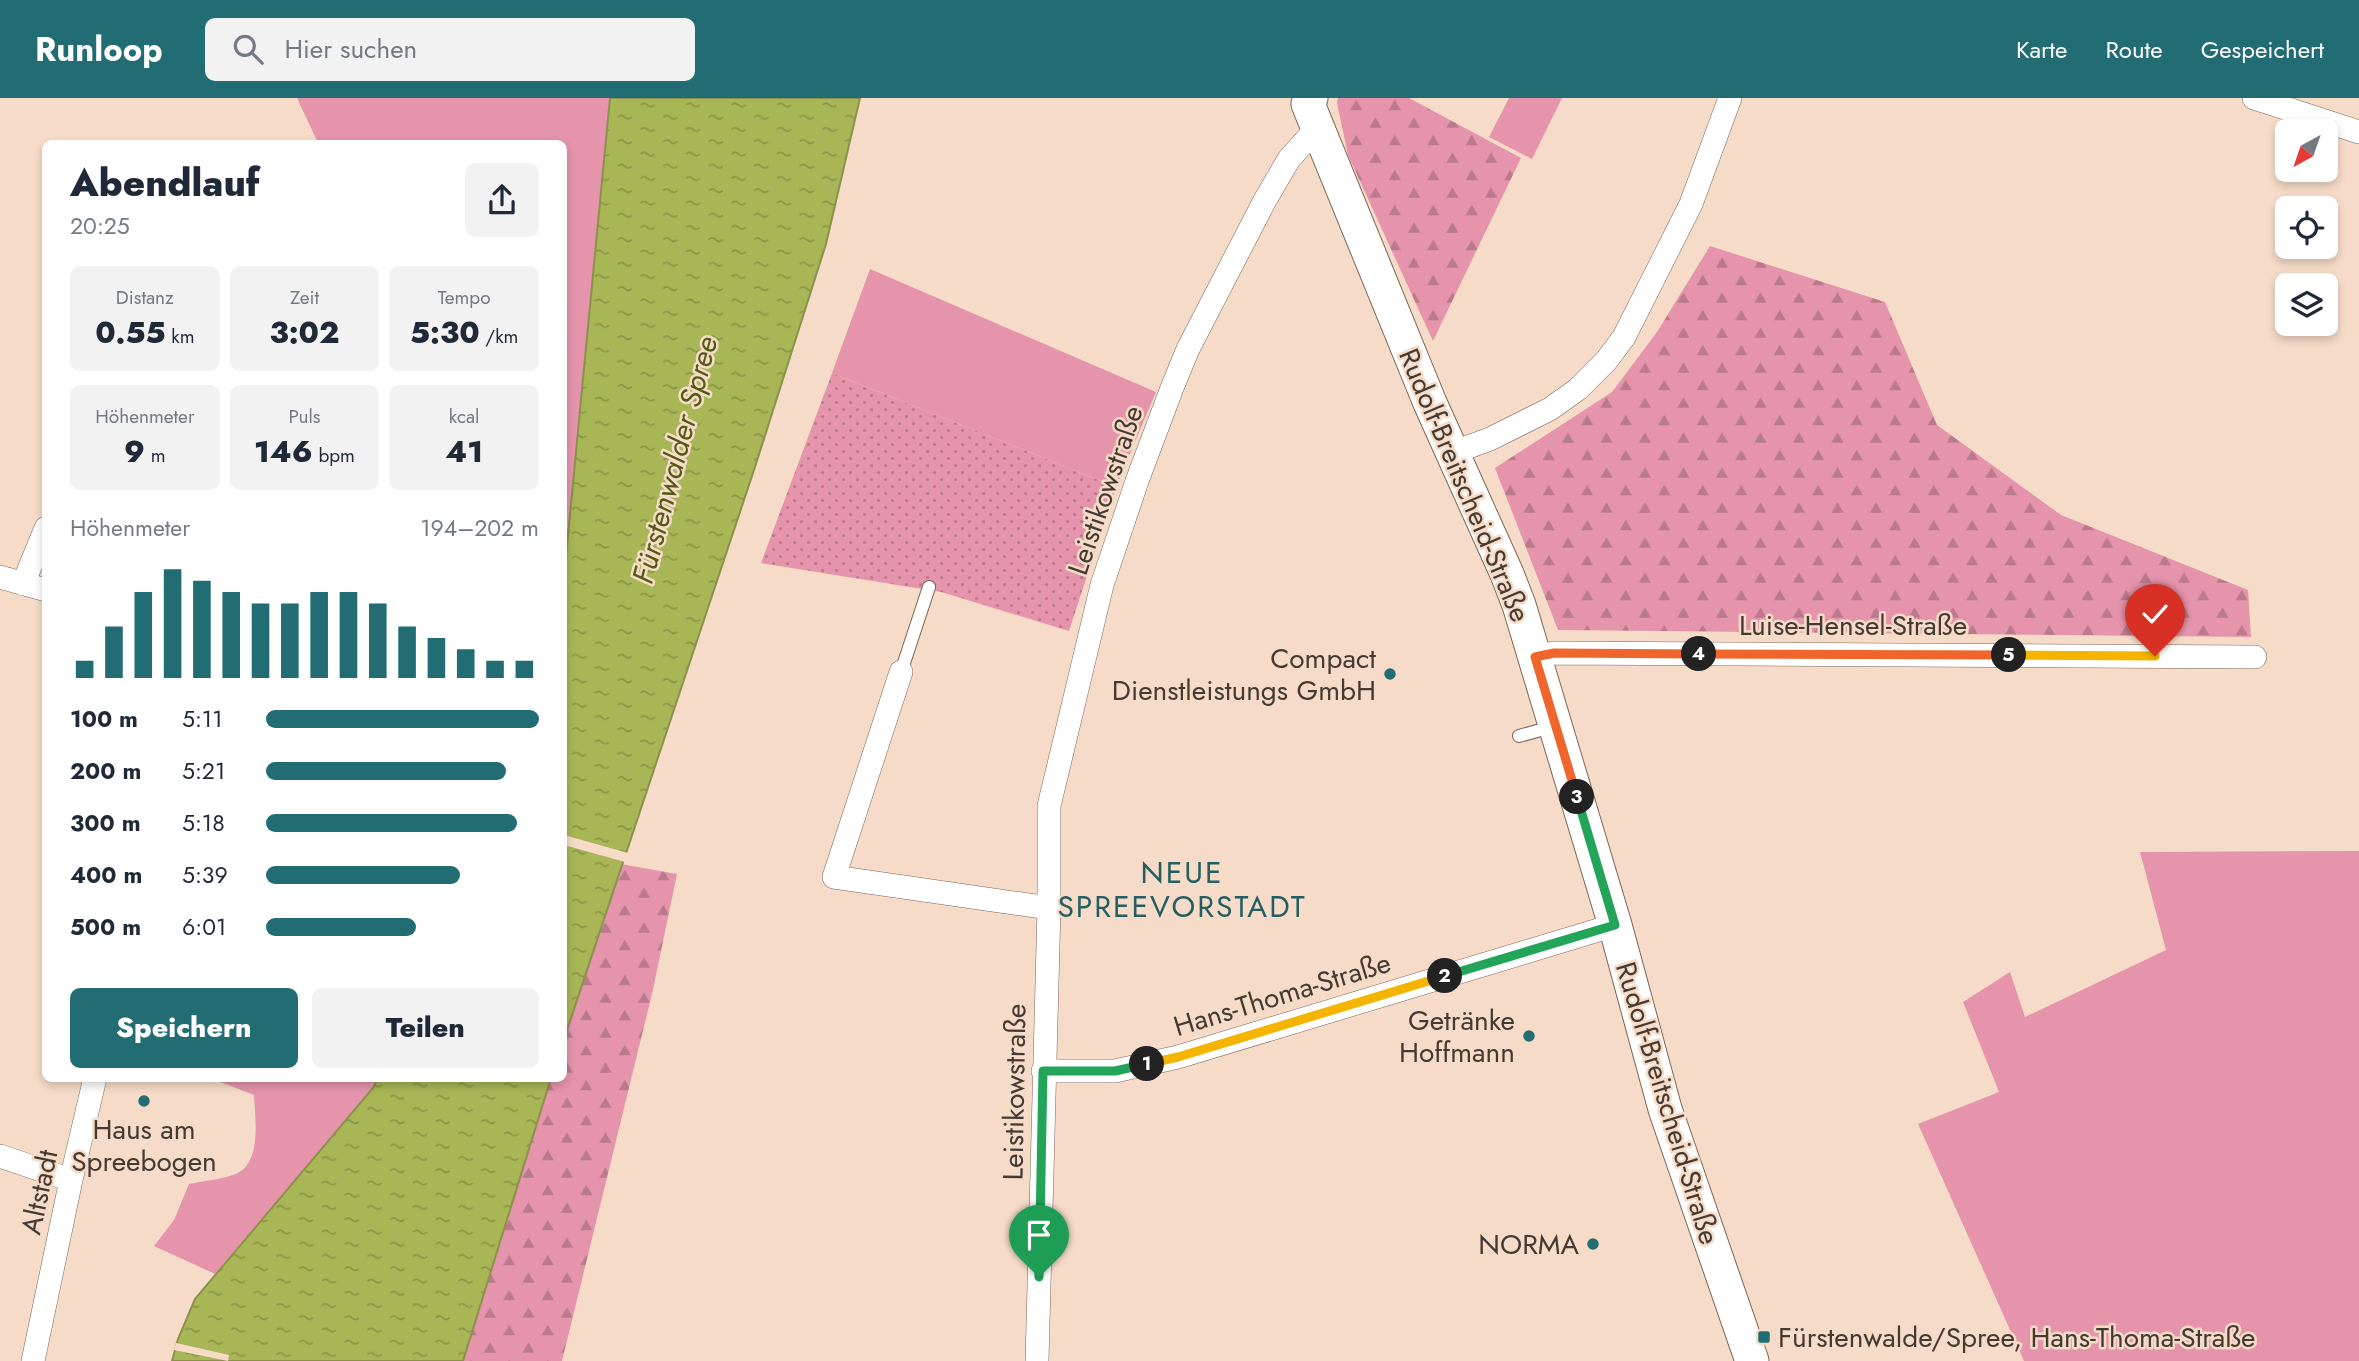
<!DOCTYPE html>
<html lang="de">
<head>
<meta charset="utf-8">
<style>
  :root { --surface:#fff; --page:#f2f2f3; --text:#1f2937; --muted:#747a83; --accent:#216d73 }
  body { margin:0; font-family:Jost,sans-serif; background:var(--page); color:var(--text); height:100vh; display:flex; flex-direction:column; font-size:26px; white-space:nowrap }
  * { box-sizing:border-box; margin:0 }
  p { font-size:23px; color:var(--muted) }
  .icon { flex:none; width:38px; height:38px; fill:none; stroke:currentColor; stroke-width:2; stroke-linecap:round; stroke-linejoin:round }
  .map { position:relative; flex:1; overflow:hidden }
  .details { position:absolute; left:42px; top:42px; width:525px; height:942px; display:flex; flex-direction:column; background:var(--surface); border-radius:10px; box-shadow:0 4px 10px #0003 }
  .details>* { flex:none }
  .needle { width:46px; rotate:220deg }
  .buttons { position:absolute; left:2275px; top:21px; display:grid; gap:14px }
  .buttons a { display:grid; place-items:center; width:63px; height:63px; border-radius:10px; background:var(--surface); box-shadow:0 4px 10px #0003; font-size:35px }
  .pin { position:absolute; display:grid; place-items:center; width:60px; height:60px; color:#fff; margin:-72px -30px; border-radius:50% 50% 50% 0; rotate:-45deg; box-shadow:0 0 7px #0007 }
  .pin .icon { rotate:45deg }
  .km { position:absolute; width:35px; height:35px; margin:-18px; border-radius:50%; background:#222; color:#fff; font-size:19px; line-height:35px; text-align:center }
  .round { display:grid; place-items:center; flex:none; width:74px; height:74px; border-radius:10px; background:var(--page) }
  .headline { display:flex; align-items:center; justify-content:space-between; height:119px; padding:0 28px }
  h1 { font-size:38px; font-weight:800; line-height:52px }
  .stats { display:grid; grid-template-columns:repeat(3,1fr); gap:10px; height:119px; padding:7px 28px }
  .stats div { display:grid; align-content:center; border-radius:10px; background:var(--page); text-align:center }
  .stats b { font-size:30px; font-weight:800 }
  .stats small { font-size:19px; font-weight:400 }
  .stats p { font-size:19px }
  .chart { height:196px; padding:14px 28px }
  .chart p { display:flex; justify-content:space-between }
  .chart svg { width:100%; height:126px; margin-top:7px; stroke:var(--accent); stroke-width:6 }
  .action { display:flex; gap:14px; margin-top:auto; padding:14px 28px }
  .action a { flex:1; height:80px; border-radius:10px; background:var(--accent); color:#fff; font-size:28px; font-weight:800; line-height:80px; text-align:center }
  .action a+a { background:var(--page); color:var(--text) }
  ul { padding:0 28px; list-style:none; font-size:23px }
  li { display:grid; grid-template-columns:112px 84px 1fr; align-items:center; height:52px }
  li i { height:18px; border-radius:9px; background:var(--accent) }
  header { display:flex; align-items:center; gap:42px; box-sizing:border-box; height:98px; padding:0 35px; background:var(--accent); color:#fff }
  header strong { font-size:33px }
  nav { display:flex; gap:38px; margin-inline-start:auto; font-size:24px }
  .search { width:490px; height:63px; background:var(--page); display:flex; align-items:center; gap:18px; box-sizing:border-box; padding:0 24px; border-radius:10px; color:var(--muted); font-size:26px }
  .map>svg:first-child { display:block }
</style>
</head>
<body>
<header>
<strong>Runloop</strong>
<div class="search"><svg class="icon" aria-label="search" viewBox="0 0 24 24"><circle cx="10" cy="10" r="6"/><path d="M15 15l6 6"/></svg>Hier suchen</div>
<nav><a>Karte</a><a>Route</a><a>Gespeichert</a></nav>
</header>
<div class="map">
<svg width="2359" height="1263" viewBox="0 0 2359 1263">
  <defs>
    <pattern id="forest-firs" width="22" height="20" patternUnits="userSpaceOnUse" patternTransform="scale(1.75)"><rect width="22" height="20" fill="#e594ab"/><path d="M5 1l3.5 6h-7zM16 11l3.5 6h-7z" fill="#bb7a8c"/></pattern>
    <pattern id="garden-dots" width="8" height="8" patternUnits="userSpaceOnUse" patternTransform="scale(1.75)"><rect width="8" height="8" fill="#e594ab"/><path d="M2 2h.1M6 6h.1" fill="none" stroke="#bb7a8c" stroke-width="1.8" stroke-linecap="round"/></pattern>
    <pattern id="water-ripples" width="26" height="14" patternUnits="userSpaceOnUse" patternTransform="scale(1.75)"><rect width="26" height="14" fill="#a9b656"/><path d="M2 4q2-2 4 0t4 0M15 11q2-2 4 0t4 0" fill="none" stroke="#8b9548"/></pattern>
  </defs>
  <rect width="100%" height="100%" fill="#f6dcc8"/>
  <!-- green -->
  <path fill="#e594ab" d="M297,0H610L566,458L564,467V46L318,45Z
    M1509,0H1562L1532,61L1489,39Z
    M870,171L1156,294L1116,389L832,275Z
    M2359,753V1263H2024L1918,1026L1999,994L1963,904L2010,874L2025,919L2166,852L2140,754Z
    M210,980H378L373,990L215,1176L154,1148L174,1122L189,1086C202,1083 226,1081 238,1075C262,1062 255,1019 254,997Z"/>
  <!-- forest -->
  <path fill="url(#forest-firs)" d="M1338,0H1409L1521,60L1433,243L1348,57L1337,5Z
    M1710,148L1885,204L1937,327L2061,417L2248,492L2251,539L1558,532L1495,370L1612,294L1657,234Z
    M621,766L677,776L652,896L562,1263H463L550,980H564V941Z"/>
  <!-- garden -->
  <path fill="url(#garden-dots)" d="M832,275L1116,389L1069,533L941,494L761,465Z"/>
  <!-- water -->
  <path fill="url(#water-ripples)" stroke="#8b914b" stroke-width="2" d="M610,0H860L826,146L754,372L564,941V467L566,458Z
    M378,980H551L463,1263H172L178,1241L195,1201L373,990Z"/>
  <!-- pier -->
  <path fill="#f6dcc8" d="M564,737L628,755L625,764L564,747Z
    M176,1245L229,1257L228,1263L174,1252Z"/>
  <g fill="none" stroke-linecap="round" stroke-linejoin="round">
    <defs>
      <path id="lane" d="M901,574L929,489
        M1519,638L1555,628"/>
      <path id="street" d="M2254,0L2359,34
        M1452,355L1490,341L1550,311L1578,291L1606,263L1624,239L1691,106L1730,0
        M0,479L46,492
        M23,486L46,430
        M1535,559L1554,555L2255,559
        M901,574L834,779L1049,810
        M1043,973H1115L1178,959L1615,827
        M0,1058L71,1082
        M33,1263L71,1082L95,980
        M1037,1263L1049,810V708L1102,487L1137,383L1172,290L1188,251L1264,104L1289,61L1318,29"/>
      <path id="secondary" d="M1311,0L1308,6L1430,305L1507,476L1519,507L1615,827L1665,1011L1752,1263"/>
    </defs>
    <!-- lane casing -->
    <use href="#lane" stroke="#7c6554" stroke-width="14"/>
    <!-- street casing -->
    <use href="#street" stroke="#7c6554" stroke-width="24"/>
    <!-- secondary casing -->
    <use href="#secondary" stroke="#7c6554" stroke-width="35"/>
    <!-- lane -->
    <use href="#lane" stroke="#fff" stroke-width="12"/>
    <!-- street -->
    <use href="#street" stroke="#fff" stroke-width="23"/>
    <!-- secondary -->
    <use href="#secondary" stroke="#fff" stroke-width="33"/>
  </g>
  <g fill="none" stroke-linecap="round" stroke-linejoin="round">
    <defs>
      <path id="split-1" d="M1039,1179L1043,973H1115L1147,966"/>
      <path id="split-2" d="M1147,966L1178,959L1445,878"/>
      <path id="split-3" d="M1445,878L1615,827L1577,699"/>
      <path id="split-4" d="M1577,699L1535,559L1554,555L1699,556"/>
      <path id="split-5" d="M1699,556L2009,557"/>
      <path id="split-6" d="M2009,557L2155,558"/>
    </defs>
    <!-- split-1 casing -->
    <use href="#split-1" stroke="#fff" stroke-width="14"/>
    <!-- split-2 casing -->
    <use href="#split-2" stroke="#fff" stroke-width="14"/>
    <!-- split-3 casing -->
    <use href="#split-3" stroke="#fff" stroke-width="14"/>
    <!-- split-4 casing -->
    <use href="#split-4" stroke="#fff" stroke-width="14"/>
    <!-- split-5 casing -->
    <use href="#split-5" stroke="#fff" stroke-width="14"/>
    <!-- split-6 casing -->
    <use href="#split-6" stroke="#fff" stroke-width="14"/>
    <!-- split-1 -->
    <use href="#split-1" stroke="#22a559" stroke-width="9"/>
    <!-- split-2 -->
    <use href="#split-2" stroke="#f5b400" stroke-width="9"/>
    <!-- split-3 -->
    <use href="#split-3" stroke="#22a559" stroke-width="9"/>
    <!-- split-4 -->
    <use href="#split-4" stroke="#f0652b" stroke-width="9"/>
    <!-- split-5 -->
    <use href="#split-5" stroke="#f0652b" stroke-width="9"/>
    <!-- split-6 -->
    <use href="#split-6" stroke="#f5b400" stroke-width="9"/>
  </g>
  <!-- markers -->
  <g fill="#216d73" stroke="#f6dcc8" stroke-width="2.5">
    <circle cx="1390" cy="576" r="7"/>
    <circle cx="1529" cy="938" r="7"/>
    <circle cx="144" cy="1003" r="7"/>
    <circle cx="1593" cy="1146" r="7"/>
    <rect x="1757" y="1232" width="14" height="14" rx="3.5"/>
  </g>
  <g text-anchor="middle" stroke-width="5" stroke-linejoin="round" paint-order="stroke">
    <!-- street labels -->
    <g font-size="28" fill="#443a32" stroke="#f6dcc8">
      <text transform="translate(1465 387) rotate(67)" y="10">Rudolf-Breitscheid-Straße</text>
      <text transform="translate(1105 392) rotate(-71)" y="10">Leistikowstraße</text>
      <text x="1853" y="537">Luise-Hensel-Straße</text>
      <text transform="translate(1282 896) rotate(-17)" y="10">Hans-Thoma-Straße</text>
      <text transform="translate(1014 994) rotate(-89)" y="10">Leistikowstraße</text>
      <text transform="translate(1668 1005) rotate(73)" y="10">Rudolf-Breitscheid-Straße</text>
      <text transform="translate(39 1094) rotate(-78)" y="10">Altstadt</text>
    </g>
    <!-- poi labels -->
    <g font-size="28" fill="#443a32" stroke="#f6dcc8" text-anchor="end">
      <text x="1376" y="570">Compact<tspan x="1376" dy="32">Dienstleistungs GmbH</tspan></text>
      <text x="1515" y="932">Getränke<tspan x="1515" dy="32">Hoffmann</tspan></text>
      <text x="144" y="1041" text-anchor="middle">Haus am<tspan x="144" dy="32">Spreebogen</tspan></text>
      <text x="1579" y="1156">NORMA</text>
      <text x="1778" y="1249" text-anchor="start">Fürstenwalde/Spree, Hans-Thoma-Straße</text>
    </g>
    <!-- water labels -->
    <g font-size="30" font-style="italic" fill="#525a14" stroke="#f6dcc8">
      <text transform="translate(675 362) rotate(-75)" y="10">Fürstenwalder Spree</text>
    </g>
    <!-- neighbourhood labels -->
    <g font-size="30" letter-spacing="2" fill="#245e62" stroke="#f6dcc8">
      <text x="1182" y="785">NEUE<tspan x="1182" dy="34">SPREEVORSTADT</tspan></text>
    </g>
  </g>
</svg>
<div class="buttons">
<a><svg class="needle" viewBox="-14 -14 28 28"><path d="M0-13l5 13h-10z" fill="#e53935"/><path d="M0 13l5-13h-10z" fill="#747a83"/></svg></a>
<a><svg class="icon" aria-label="locate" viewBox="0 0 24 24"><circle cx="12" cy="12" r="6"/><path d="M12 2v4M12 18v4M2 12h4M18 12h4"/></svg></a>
<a><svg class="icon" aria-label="layers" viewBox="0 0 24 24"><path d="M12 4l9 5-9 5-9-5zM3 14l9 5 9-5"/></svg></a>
</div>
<div class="pin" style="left:1039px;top:1179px;background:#1e9e55"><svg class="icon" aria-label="arrive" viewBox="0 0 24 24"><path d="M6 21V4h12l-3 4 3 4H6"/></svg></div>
<div class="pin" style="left:2155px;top:558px;background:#d93025"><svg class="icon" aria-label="check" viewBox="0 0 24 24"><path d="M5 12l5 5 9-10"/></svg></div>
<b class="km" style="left:1147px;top:966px">1</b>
<b class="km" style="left:1445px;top:878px">2</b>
<b class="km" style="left:1577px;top:699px">3</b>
<b class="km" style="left:1699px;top:556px">4</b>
<b class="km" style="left:2009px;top:557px">5</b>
<section class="details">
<div class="headline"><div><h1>Abendlauf</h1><p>20:25</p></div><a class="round"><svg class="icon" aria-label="share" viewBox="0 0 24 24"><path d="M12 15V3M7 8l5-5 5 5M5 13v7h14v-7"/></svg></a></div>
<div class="stats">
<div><p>Distanz</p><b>0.55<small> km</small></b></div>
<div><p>Zeit</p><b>3:02</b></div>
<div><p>Tempo</p><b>5:30<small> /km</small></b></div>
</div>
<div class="stats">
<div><p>Höhenmeter</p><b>9<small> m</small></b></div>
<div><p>Puls</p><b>146<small> bpm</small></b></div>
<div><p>kcal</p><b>41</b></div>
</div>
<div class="chart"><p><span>Höhenmeter</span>194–202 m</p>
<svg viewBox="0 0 160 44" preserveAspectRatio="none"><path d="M5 44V38M15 44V26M25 44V14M35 44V6M45 44V10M55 44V14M65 44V18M75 44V18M85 44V14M95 44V14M105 44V18M115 44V26M125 44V30M135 44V34M145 44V38M155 44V38"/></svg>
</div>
<ul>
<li><b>100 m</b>5:11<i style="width:100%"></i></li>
<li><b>200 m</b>5:21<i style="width:88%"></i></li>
<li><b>300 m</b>5:18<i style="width:92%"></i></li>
<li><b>400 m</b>5:39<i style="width:71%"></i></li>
<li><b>500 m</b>6:01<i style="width:55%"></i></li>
</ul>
<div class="action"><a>Speichern</a><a>Teilen</a></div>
</section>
</div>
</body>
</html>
